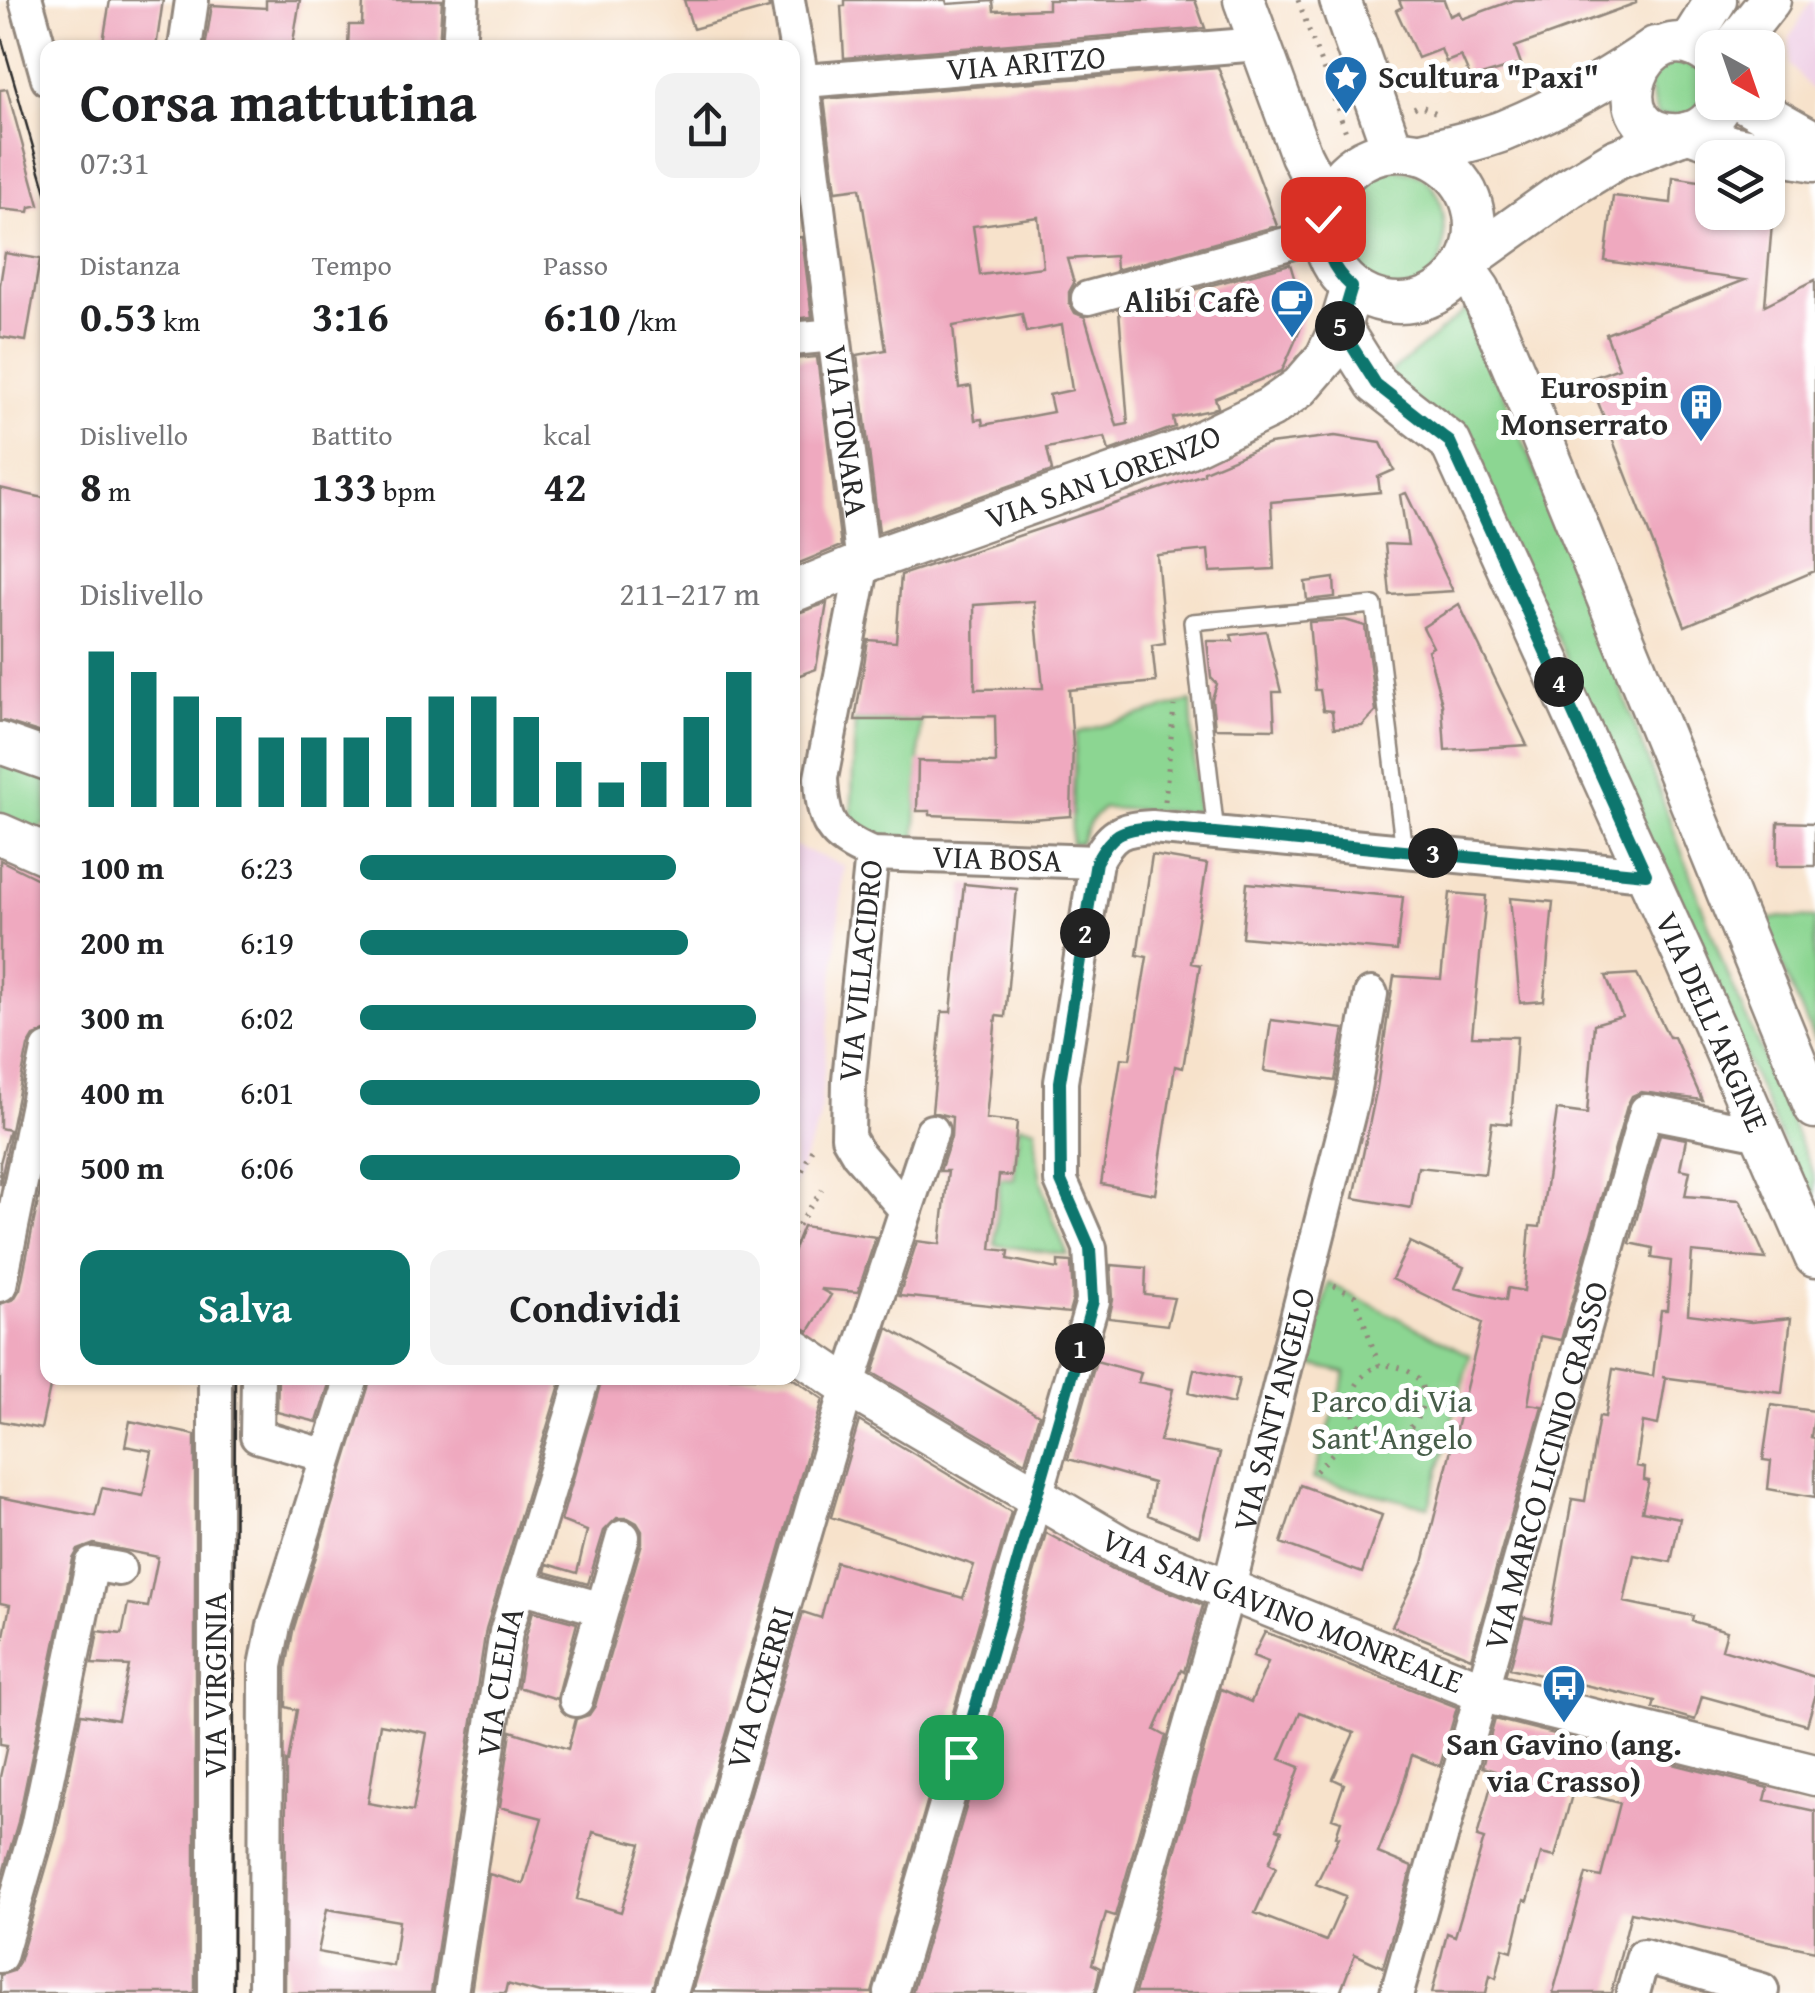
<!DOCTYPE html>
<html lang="it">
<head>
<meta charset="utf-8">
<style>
  :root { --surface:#fff; --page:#f2f2f2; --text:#202124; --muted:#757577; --accent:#0f766e }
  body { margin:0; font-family:"Gentium Book Plus",serif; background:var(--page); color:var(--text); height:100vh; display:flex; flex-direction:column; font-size:38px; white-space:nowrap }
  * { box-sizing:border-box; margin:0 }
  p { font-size:32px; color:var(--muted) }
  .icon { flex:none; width:55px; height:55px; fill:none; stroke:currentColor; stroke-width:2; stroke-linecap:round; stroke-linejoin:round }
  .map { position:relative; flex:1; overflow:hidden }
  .panel { position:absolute; left:40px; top:40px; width:760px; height:1345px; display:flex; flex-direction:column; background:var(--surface); border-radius:20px; box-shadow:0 2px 8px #0004 }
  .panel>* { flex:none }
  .needle { width:65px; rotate:140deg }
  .fabs { position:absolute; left:1695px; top:30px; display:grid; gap:20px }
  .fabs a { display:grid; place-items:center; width:90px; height:90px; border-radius:20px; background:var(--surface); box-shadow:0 2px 8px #0004; font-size:50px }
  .pin { position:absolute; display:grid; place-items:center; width:85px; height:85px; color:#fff; margin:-42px; border-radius:20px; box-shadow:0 5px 15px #0006 }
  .km { position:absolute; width:50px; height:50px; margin:-25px; border-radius:50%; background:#222; color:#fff; font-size:28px; line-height:50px; text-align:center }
  .round { display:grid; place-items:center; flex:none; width:105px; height:105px; border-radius:20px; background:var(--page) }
  .head { display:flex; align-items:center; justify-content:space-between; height:170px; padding:0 40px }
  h1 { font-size:55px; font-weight:800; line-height:75px }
  .stats { display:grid; grid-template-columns:repeat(3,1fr); gap:15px; height:170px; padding:10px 40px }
  .stats div { display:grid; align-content:center }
  .stats b { font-size:42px; font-weight:800 }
  .stats small { font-size:28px; font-weight:400 }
  .stats p { font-size:28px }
  .chart { height:280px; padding:20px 40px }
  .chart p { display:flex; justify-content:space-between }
  .chart svg { width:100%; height:180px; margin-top:10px; stroke:var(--accent); stroke-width:6 }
  .button { display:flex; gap:20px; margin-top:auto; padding:20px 40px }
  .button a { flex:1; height:115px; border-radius:20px; background:var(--accent); color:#fff; font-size:40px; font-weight:800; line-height:115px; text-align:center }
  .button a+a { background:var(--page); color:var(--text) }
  ul { padding:0 40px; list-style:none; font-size:32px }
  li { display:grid; grid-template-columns:160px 120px 1fr; align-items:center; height:75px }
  li i { height:25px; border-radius:12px; background:var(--accent) }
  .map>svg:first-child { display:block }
</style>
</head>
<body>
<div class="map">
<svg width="1815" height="1993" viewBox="0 0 1815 1993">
  <rect width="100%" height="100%" fill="#fff"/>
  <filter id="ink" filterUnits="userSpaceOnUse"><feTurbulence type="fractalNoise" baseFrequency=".01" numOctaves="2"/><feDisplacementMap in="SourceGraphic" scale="20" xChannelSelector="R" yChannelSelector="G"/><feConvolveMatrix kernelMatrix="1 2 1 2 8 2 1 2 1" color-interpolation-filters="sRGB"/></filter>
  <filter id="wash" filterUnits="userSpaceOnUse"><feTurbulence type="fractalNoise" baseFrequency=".0048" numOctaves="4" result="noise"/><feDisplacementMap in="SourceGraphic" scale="40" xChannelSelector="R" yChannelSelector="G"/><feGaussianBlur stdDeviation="2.25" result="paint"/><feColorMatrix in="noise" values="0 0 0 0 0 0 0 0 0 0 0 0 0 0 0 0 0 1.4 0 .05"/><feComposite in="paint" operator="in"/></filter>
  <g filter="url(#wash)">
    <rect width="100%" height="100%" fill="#f7e2cb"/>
    <!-- built -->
    <path fill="#efd0e6" d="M1812,0H1815V93L1790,65V38Z
      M793,845L844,866L819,1122L793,1188Z"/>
    <!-- green -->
    <path fill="#8cd692" stroke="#5c805e" stroke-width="2.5" d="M1661,59L1700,67C1711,86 1706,97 1695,115L1657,116L1645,73Z
      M1389,169C1431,170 1441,190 1444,228C1445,241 1444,253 1438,266C1423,295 1381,299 1359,275C1338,254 1340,202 1362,182C1370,175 1379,172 1389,169Z
      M1469,307L1596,621L1723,963L1815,1178V1214L1556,635L1390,373Z
      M1191,701L1197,813L1103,808L1091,820L1080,843L1071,844L1076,733Z
      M855,720H921L915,846L851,825Z
      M0,762L47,779V823L32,833L0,819Z
      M1781,917L1815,918V1042L1763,921Z
      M1019,1125L1036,1128C1035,1178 1049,1210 1068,1255L995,1245L1000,1178L1014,1179Z
      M1329,1283L1470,1355L1429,1507L1313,1479L1346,1373L1308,1364Z"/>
    <g id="blocks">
      <!-- building -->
      <path fill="#efa9bf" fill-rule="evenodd" d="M110,0H163L156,48H102Z
        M266,0H300L292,48H205L212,5L266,8Z
        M363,0H442L439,48H348L349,25H362Z
        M684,0H768L769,8L693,29Z
        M845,0H946L947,4L993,1L994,11L1048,9V0H1195L1205,28L844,58L841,6H845Z
        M1399,0H1444L1450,16L1459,12L1462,19L1514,0H1636V3L1515,47L1521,64L1471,79L1461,56L1446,62L1441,49L1418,58L1396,10L1402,7Z
        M1218,67L1277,226L1116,270L1115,256L1067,259L1074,283L1069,292V302L1075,313L1085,317L1117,426L1128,424L1119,310L1290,264L1302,304L1300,330L1282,371L1215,398L1218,407L1211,410L1173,418L1175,427L1109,451L1105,437L1047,448L1052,471L879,532L857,355L886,350L860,188L836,191L824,99ZM1038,217L1043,267L980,275L973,226ZM1022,314L1026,332L1062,325L1072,390L1049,395L1053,412L983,425L982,419L975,420L971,386L959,388L953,326Z
        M7,89L39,205L30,207L29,212L0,209V90Z
        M1673,177L1712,183V212H1773L1765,305L1815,280V571L1685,626L1589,379L1619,368L1606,334L1745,280L1605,261L1613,196L1671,203Z
        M802,237L812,317L792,319V238Z
        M5,253L40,259L26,341L0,337V285Z
        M817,357L841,546L797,564L792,528V359Z
        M1335,436L1381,443L1394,470L1378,477L1380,492L1271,502L1274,569L1210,572L1208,550L1157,555L1165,643L1152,645L1156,682L1069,690L1073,744L1071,816L1031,819L930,815V811H917L918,761L996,763L995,716L922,717L921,720H855L868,640L896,642L901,575L1204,474V471L1269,444ZM1034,601L1043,688L975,689L974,605Z
        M0,488L48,499V735L0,720Z
        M1406,493L1453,591L1390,595L1385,544L1408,545L1400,495Z
        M1334,578L1335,597L1307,600L1305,582Z
        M827,603L816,669L792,678V615Z
        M1459,604L1527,745L1445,750L1442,704L1428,650L1433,647L1423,627Z
        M1345,620L1365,626L1376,711L1362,726L1334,728L1332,711L1323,710L1320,690H1315L1309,622Z
        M1266,631L1281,692H1273L1275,729L1215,728L1212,699L1217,684L1211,678L1207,641H1233L1231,635Z
        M1778,822L1815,823V866H1777Z
        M1152,855L1207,864L1191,963L1200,965L1183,1068L1175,1066L1155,1194L1101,1184L1121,1058L1130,1059L1147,957L1137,955Z
        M0,860L48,884V1031L34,1036L28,1046L0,1185V1163L9,1130L0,1128Z
        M1247,883L1403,897L1397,951L1242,937Z
        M964,884L1017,889L1005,1017L996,1016L986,1119L1017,1122L1012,1176L999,1175L991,1249L1009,1251L1008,1259L1058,1269V1261L1071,1262L1073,1299L1069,1313L899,1296L917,1241L940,1244L948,1171H940L951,1137L952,1117L932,1112L942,1012H951Z
        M1450,893L1486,896L1472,1036L1517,1037L1511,1124L1492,1122L1485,1174L1418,1167L1411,1208L1354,1198L1377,1087L1394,976L1441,979Z
        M1510,898L1553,902L1544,1001L1520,1003Z
        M1637,974L1669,1037H1674L1702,1100L1641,1092L1632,1096L1627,1106L1561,1340L1540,1336L1528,1404L1542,1406L1471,1658L1392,1626L1423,1563L1482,1323L1392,1279L1410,1242L1464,1267L1455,1288L1506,1300L1508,1288L1524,1291L1530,1226L1540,1227L1557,1110L1587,1114L1594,1024L1622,1016L1606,976Z
        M1271,1020L1344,1029L1335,1081L1264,1071Z
        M1660,1134L1686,1139L1680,1169L1690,1171L1685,1196L1740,1200L1766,1259L1692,1252L1688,1314L1751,1322L1791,1318L1782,1393L1662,1377L1666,1378L1658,1425L1643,1422L1636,1466L1645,1468L1644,1480L1649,1481L1642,1511L1680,1518L1671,1562L1634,1555L1624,1602L1693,1616L1692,1621L1727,1631L1722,1649L1815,1677V1697L1807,1725L1702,1696L1695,1720L1653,1708L1655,1701L1510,1668L1524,1617L1550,1623L1572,1499L1585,1501L1599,1416L1605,1417L1613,1369L1653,1376L1661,1310H1667L1671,1261L1652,1258L1653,1248L1630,1243Z
        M48,1152V1378H52L41,1429L0,1421V1304L14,1299L20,1289Z
        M803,1226L876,1237L858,1292L820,1289L831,1295L809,1331L792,1322V1254Z
        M1111,1265L1146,1268L1145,1295L1174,1298L1167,1325L1109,1318L1113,1300Z
        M888,1328L1039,1415L1025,1462L873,1373Z
        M1096,1361L1141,1373L1138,1382L1173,1389L1160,1441L1220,1453L1199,1536L1148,1515L1153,1483L1068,1459Z
        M1194,1369L1239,1379L1233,1404L1189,1393Z
        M278,1378H331L317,1422L277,1412Z
        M371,1378H562L486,1629L431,1993H285L286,1761L288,1762L297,1710L286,1707V1668L293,1631ZM380,1724L427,1733L413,1811L368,1803ZM327,1909L399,1921L393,1966L318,1952Z
        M602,1378H792L823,1399L652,1993H540L507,1984L505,1993H471L489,1874L523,1884L542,1818L500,1807L511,1731L568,1749L576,1719L589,1715L595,1706L642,1543V1531L637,1523L628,1518H617L604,1531L588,1584L545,1572L547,1564L577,1573L587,1531L561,1521ZM593,1832L641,1844L621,1912L577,1899Z
        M1771,1405L1815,1411L1811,1437L1815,1438V1497L1768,1489L1771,1461L1763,1460Z
        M130,1421L195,1435V1993H0V1975L13,1971L19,1962L57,1831L81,1714L118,1720L129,1666L92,1664L98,1631L122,1634L128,1604L148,1607L158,1557L94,1544L78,1550L73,1559L18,1822L0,1883V1777L7,1745L0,1744V1656L10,1605L0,1603V1497L95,1516L102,1488L143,1496L152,1451L125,1446Z
        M859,1421L1011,1512L872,1993L692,1991L803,1612L821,1618L836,1562L963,1598L974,1565L831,1517Z
        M1300,1485L1382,1515L1362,1573L1281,1543Z
        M1046,1533L1113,1569L1203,1605L1184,1672L1181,1670L1155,1730L1166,1736L1115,1916L1106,1913L1092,1964L1100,1968L1095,1993H912Z
        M533,1611L577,1623L557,1699L518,1687L526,1636Z
        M1265,1632L1457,1707L1440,1766L1412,1755L1397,1805L1378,1853L1412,1867L1383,1967L1355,1954L1340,1993H1135L1221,1689L1251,1702L1268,1662L1253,1656ZM1300,1712L1354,1733L1333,1779L1344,1784L1332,1818L1341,1821L1336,1836L1339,1837L1316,1884L1346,1896L1326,1941L1255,1913L1276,1867L1269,1863L1282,1831L1277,1829L1300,1767L1280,1759Z
        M1495,1719L1768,1788L1765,1800L1815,1811V1951L1631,1912L1611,1993H1553L1586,1874L1601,1877L1620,1803L1573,1791L1555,1857L1541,1854L1528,1901L1524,1900L1512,1951L1503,1948L1496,1978L1490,1975L1486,1993H1432L1447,1933L1455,1936L1484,1839L1477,1837L1495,1771L1482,1767Z"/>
    </g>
  </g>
  <g filter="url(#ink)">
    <use href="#blocks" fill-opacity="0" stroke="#91867b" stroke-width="2.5"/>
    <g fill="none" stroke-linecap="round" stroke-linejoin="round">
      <defs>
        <path id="service" d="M1216,833L1192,622L1374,605L1404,851"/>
        <g id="minor">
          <path d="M26,0L48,79"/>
          <path id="s1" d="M788,0L802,81L863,563L821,778C823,823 830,836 872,854L1096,862"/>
          <path d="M185,48L192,0"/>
          <path d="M459,48L462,0"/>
          <path id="s2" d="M792,82L1259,44"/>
          <path d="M1088,298L1323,234"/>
          <path d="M792,339L834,335"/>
          <path d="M906,1210L932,1131"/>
          <path d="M0,1285L48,1050"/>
          <path d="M258,1378L257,1436L327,1456"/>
          <path d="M520,1586L602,1609"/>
          <path d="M576,1700L623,1537"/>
          <path d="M0,1956L37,1827L92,1564L119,1569"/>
          <path d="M215,1993V1378"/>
          <path d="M265,1993L266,1666L274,1626L352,1378"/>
          <path id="s3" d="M451,1993L506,1632L583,1378"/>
          <path id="s4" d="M671,1993L848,1386L906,1210L858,1154L848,1137L849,1080L872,854"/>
          <path d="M891,1993L1093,1301L1090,1248L1061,1181V1082L1096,862C1112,833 1120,829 1152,827L1646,874"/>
          <path id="s5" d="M1114,1993L1228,1591L1352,1100L1371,994"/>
          <path id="s6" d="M1397,1993L1646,1111L1762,1134"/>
          <path d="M1633,1993L1643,1956L1762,1990L1761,1993"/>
        </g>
        <g id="tertiary">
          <path d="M1244,0L1301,155L1326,204"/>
          <path d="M1340,0L1393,151"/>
          <path d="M1689,43L1716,0"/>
          <path d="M1732,48L1770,0"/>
          <path d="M1712,57C1641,0 1593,140 1681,134C1701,132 1713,120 1722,102"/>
          <path d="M1744,102L1815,142"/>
          <path d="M1689,132L1730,146L1815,161"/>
          <circle cx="1399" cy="227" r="76"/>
          <path d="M1419,154C1447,146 1477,141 1503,131C1558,108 1607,81 1655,47"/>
          <path d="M1467,261L1569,188L1615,160L1681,134"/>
          <path d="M1464,267L1480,290L1522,389L1815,1108"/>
          <path id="s7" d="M1340,327L1376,384L1450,442L1686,961L1815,1257"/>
          <path id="s8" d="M792,592L863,563L1185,449L1270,408L1300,387L1326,357L1340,327L1352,287"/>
          <path d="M0,743L48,760"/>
          <path d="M0,834L48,855"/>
          <path id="s9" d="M792,1348L848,1386L1122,1547L1483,1692L1815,1775"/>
        </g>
      </defs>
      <!-- service casing -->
      <use href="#service" stroke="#91867b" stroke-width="20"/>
      <!-- minor casing -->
      <use href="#minor" stroke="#91867b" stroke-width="38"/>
      <!-- tertiary casing -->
      <use href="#tertiary" stroke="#91867b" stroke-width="45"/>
      <!-- path -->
      <path stroke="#91867b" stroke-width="5" stroke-dasharray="2.5 8" stroke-linecap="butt" d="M1298,0L1347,135
        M1414,108L1419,105L1437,113
        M1165,801L1174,706
        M792,1211L796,1185L814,1144
        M792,1234L822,1190
        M1334,1286L1355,1296L1379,1365C1472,1366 1396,1484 1358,1423C1343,1400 1357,1375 1379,1365
        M1316,1471L1341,1444L1362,1430"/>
      <!-- service -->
      <use href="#service" stroke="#fff" stroke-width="15"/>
      <!-- minor -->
      <use href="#minor" stroke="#fff" stroke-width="32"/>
      <!-- tertiary -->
      <use href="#tertiary" stroke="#fff" stroke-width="40"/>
      <!-- tram -->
      <path stroke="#2b2b2b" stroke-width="2.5" d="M0,33L48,199
        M233,1993L235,1378"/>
    </g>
  </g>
  <g fill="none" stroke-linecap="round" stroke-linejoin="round" filter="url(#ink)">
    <defs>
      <path id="route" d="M961,1757L1093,1301L1090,1248L1061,1181L1060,1082L1096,862C1112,833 1121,829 1152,827L1646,874L1450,442L1376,384L1340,327L1352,287C1331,268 1323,247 1323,219"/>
    </defs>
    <!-- route casing -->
    <use href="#route" stroke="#fff" stroke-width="20"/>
    <!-- route -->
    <use href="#route" stroke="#0f766e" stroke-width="12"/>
  </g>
  <!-- icons -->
  <defs>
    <symbol id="sight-pin" viewBox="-11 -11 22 30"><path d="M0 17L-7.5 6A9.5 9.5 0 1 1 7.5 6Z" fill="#1f6fb2" stroke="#fff"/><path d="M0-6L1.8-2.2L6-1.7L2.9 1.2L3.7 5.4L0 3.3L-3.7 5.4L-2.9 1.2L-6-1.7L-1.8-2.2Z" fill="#fff"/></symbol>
    <symbol id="cafe-pin" viewBox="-11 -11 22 30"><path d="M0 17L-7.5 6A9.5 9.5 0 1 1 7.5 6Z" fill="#1f6fb2" stroke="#fff"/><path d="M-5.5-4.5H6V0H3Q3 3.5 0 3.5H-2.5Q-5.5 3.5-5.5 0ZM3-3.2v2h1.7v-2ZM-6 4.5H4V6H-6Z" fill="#fff"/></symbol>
    <symbol id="building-pin" viewBox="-11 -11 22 30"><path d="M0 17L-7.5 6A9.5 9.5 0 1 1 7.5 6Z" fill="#1f6fb2" stroke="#fff"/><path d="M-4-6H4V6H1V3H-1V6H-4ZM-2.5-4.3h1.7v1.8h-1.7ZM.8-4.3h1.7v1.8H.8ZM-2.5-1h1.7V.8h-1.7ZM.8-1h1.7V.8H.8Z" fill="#fff"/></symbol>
    <symbol id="bus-pin" viewBox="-11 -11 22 30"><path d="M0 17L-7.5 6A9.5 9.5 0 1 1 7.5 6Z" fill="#1f6fb2" stroke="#fff"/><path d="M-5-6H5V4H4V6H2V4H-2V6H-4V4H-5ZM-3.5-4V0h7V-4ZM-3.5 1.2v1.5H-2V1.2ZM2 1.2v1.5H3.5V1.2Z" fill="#fff"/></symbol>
  </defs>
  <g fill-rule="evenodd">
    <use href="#sight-pin" x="1321" y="52" width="50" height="68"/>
    <use href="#cafe-pin" x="1267" y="276" width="50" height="68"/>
    <use href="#building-pin" x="1676" y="380" width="50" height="68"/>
    <use href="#bus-pin" x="1539" y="1661" width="50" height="68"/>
  </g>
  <g text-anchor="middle" stroke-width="10" stroke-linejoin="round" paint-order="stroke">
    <!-- street labels -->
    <g font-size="32" fill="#2b2b2b" stroke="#fff">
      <text dy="11" stroke="none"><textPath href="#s2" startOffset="235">VIA ARITZO</textPath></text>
      <text dy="11" stroke="none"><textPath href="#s1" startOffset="435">VIA TONARA</textPath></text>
      <text dy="11" stroke="none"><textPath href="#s8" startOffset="332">VIA SAN LORENZO</textPath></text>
      <text dy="11" stroke="none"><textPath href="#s1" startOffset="1012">VIA BOSA</textPath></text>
      <text dy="11" stroke="none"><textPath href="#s4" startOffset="1078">VIA VILLACIDRO</textPath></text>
      <text dy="11" stroke="none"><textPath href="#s7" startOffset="798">VIA DELL'ARGINE</textPath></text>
      <text dy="11" stroke="none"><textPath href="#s5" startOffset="605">VIA SANT'ANGELO</textPath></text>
      <text dy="11" stroke="none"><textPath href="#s6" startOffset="548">VIA MARCO LICINIO CRASSO</textPath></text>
      <text dy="11" stroke="none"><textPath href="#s9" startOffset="558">VIA SAN GAVINO MONREALE</textPath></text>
      <text dy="11" stroke="none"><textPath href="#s3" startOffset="315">VIA CLELIA</textPath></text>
      <text transform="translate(215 1685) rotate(-90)" y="11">VIA VIRGINIA</text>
      <text dy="11" stroke="none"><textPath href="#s4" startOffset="318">VIA CIXERRI</textPath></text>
    </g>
    <!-- poi labels -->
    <g font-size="32" font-weight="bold" fill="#2b2b2b" stroke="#fff" text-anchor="end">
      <text x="1378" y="88" text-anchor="start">Scultura "Paxi"</text>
      <text x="1260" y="312">Alibi Cafè</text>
      <text x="1668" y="398">Eurospin<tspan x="1668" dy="37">Monserrato</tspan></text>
      <text x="1564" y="1755" text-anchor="middle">San Gavino (ang.<tspan x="1564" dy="37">via Crasso)</tspan></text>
    </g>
    <!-- park labels -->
    <g font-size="32" fill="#485e4a" stroke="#fff">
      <text x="1392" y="1412">Parco di Via<tspan x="1392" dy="37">Sant'Angelo</tspan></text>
    </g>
  </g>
</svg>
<div class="fabs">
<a><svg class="needle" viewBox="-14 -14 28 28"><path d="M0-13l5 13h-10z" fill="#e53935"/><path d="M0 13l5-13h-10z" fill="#757577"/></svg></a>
<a><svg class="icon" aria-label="layers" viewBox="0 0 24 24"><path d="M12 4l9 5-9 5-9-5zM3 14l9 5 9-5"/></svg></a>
</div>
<div class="pin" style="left:961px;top:1757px;background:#1e9e55"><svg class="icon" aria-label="arrive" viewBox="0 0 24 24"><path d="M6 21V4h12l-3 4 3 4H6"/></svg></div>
<div class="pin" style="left:1323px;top:219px;background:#d93025"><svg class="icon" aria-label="check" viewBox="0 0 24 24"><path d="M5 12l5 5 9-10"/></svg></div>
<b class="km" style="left:1080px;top:1348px">1</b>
<b class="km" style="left:1085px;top:933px">2</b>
<b class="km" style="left:1433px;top:853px">3</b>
<b class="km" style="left:1559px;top:682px">4</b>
<b class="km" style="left:1340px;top:326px">5</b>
<section class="panel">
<div class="head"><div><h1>Corsa mattutina</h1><p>07:31</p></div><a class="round"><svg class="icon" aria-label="share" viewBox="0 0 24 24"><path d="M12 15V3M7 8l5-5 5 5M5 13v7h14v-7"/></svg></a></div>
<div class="stats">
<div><p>Distanza</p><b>0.53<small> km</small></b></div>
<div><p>Tempo</p><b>3:16</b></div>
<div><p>Passo</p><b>6:10<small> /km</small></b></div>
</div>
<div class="stats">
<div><p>Dislivello</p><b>8<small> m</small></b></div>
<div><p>Battito</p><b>133<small> bpm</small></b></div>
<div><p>kcal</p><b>42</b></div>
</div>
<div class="chart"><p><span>Dislivello</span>211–217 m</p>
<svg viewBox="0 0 160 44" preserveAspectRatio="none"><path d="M5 44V6M15 44V11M25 44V17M35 44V22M45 44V27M55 44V27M65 44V27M75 44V22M85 44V17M95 44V17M105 44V22M115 44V33M125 44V38M135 44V33M145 44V22M155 44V11"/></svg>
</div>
<ul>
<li><b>100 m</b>6:23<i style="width:79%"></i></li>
<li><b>200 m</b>6:19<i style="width:82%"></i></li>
<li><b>300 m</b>6:02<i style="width:99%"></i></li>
<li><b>400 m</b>6:01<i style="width:100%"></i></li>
<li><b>500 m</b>6:06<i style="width:95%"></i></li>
</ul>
<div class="button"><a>Salva</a><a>Condividi</a></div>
</section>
</div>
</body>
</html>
